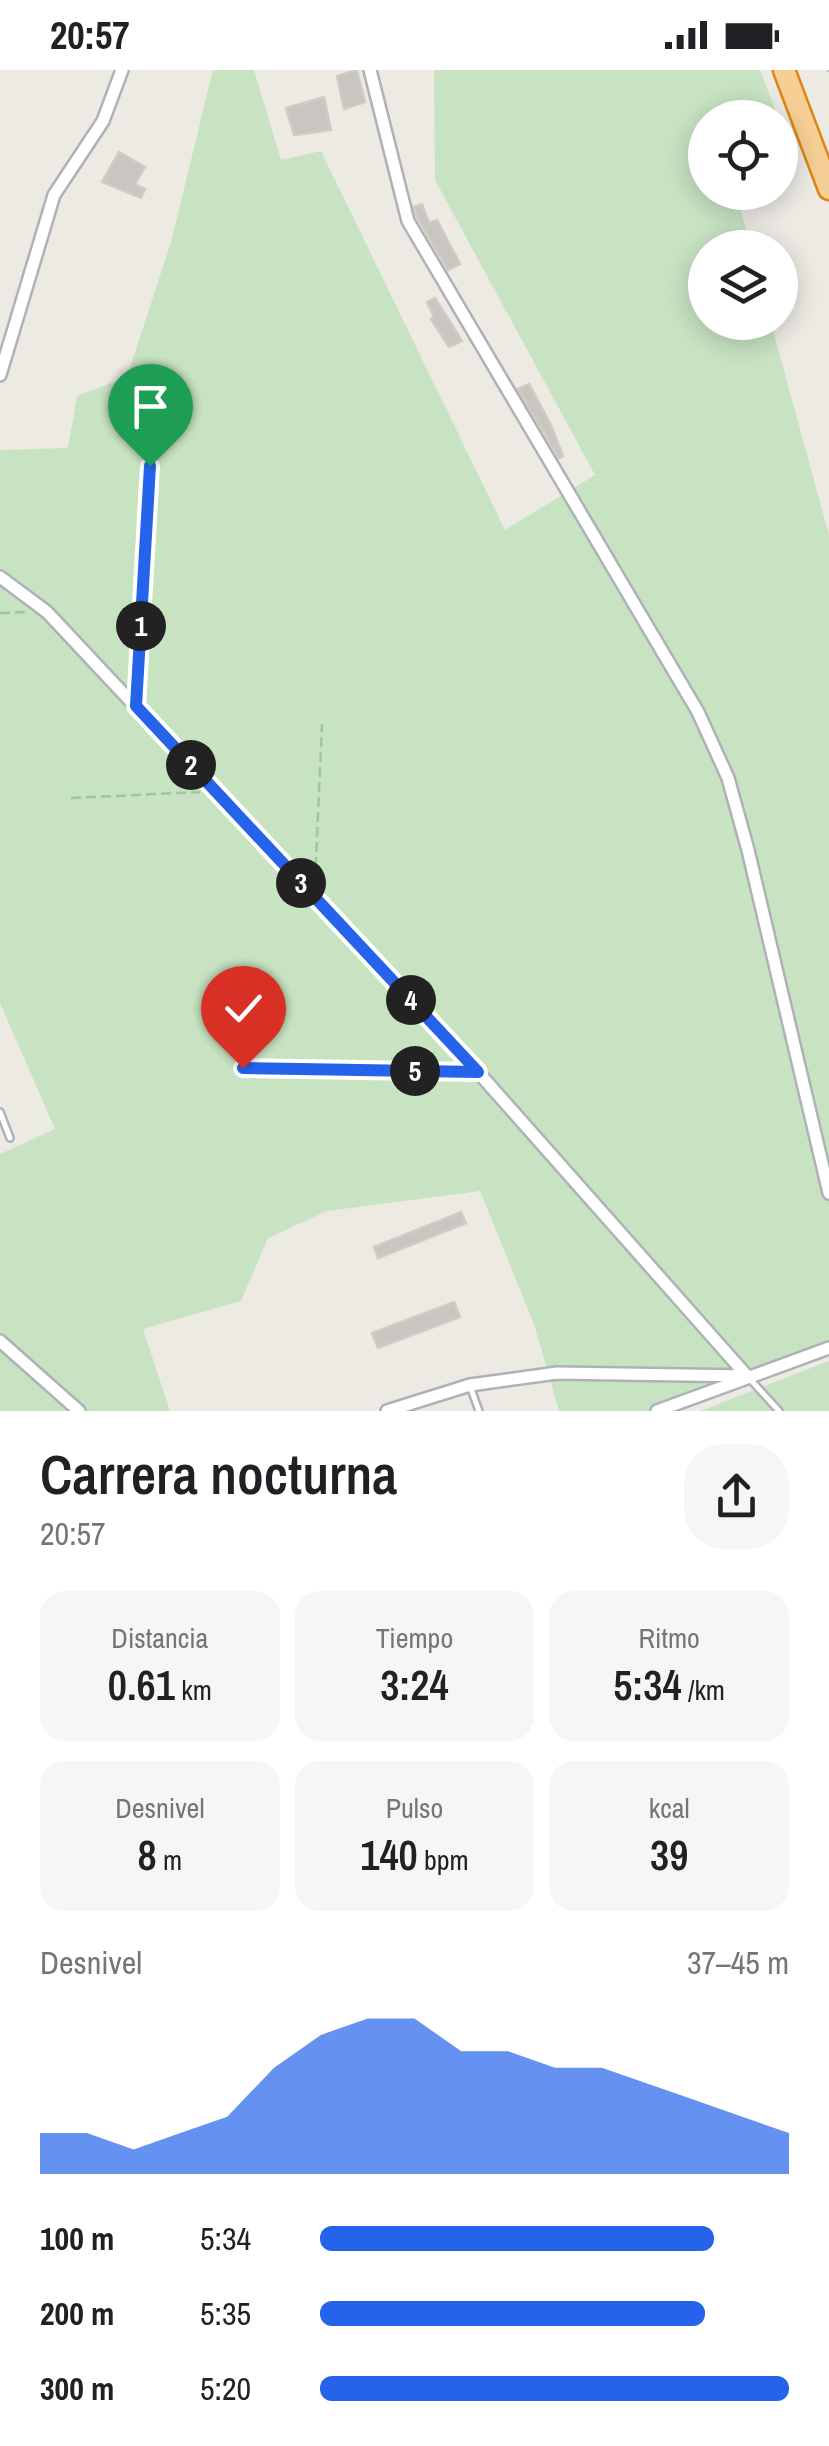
<!DOCTYPE html>
<html lang="es">
<head>
<meta charset="utf-8">
<style>
  :root { --surface:#fff; --page:#f6f6f6; --text:#202124; --muted:#757577; --accent:#2563eb }
  body { margin:0; font-family:"Archivo Narrow",sans-serif; background:var(--page); color:var(--text); height:100vh; display:flex; flex-direction:column; font-size:38px; white-space:nowrap }
  * { box-sizing:border-box; margin:0 }
  p { font-size:32px; color:var(--muted) }
  .icon { flex:none; width:55px; height:55px; fill:none; stroke:currentColor; stroke-width:2; stroke-linecap:round; stroke-linejoin:round }
  .map { position:relative; height:1341px; overflow:hidden }
  .sheet { display:flex; flex-direction:column; background:var(--surface); flex:1 }
  .sheet>* { flex:none }
  .tools { position:absolute; left:688px; top:30px; display:grid; gap:20px }
  .tools a { display:grid; place-items:center; width:110px; height:110px; border-radius:50%; background:var(--surface); box-shadow:0 5px 25px #0003; font-size:50px }
  .pin { position:absolute; display:grid; place-items:center; width:85px; height:85px; color:#fff; margin:-102px -42px; border-radius:50% 50% 50% 0; rotate:-45deg; box-shadow:0 0 10px #0007 }
  .pin .icon { rotate:45deg }
  .km { position:absolute; width:50px; height:50px; margin:-25px; border-radius:50%; background:#222; color:#fff; font-size:28px; line-height:50px; text-align:center }
  .round { display:grid; place-items:center; flex:none; width:105px; height:105px; border-radius:40px; background:var(--page) }
  .summary { display:flex; align-items:center; justify-content:space-between; height:170px; padding:0 40px }
  h1 { font-size:55px; font-weight:600; line-height:75px }
  .stats { display:grid; grid-template-columns:repeat(3,1fr); gap:15px; height:170px; padding:10px 40px }
  .stats div { display:grid; align-content:center; border-radius:25px; background:var(--page); text-align:center }
  .stats b { font-size:42px; font-weight:600 }
  .stats small { font-size:28px; font-weight:400 }
  .stats p { font-size:28px }
  .chart { height:280px; padding:20px 40px }
  .chart p { display:flex; justify-content:space-between }
  .chart svg { width:100%; height:180px; margin-top:10px; fill:var(--accent); opacity:.7 }
  ul { padding:0 40px; list-style:none; font-size:32px }
  li { display:grid; grid-template-columns:160px 120px 1fr; align-items:center; height:75px }
  li i { height:25px; border-radius:12px; background:var(--accent) }
  .status { display:flex; justify-content:space-between; align-items:center; height:70px; padding:0 50px; background:var(--surface); direction:ltr }
  .status svg { height:28px; fill:currentColor }
  .map>svg:first-child { display:block }
</style>
</head>
<body>
<div class="status"><b>20:57</b><svg viewBox="0 0 49 12"><path d="M0 12V9h3v3zM5 12V6h3v6zM10 12V3h3v9zM15 12V0h3v12zM26 1h20v11H26zM47 4h2v5h-2z"/></svg></div>
<div class="map">
<svg width="829" height="1341" viewBox="0 0 829 1341">
  <rect width="100%" height="100%" fill="#edeae4"/>
  <!-- green -->
  <path fill="#c7e3c2" d="M213,0H254L281,90L321,81L505,460L595,405L435,110L434,0H760L778,47L705,48V122L736,123L751,177L705,178V252L771,253L829,465V1274L657,1341H559L534,1254L480,1121L327,1141L268,1168L241,1231L143,1259L170,1341H0V1084L55,1059L0,933V380L68,378L77,326L127,307L171,172Z
    M829,1291V1341H700Z"/>
  <!-- building -->
  <path fill="#c9c5c0" stroke="#d2cbc3" stroke-width="2.5" d="M357,0L365,32L344,39L337,6Z
    M324,27L331,60L294,65L286,38Z
    M119,82L145,97L135,114L145,119L141,128L102,112Z
    M422,134L429,153L437,150L460,194L448,200L417,147L414,137Z
    M435,228L462,271L449,277L431,249L434,247L427,232Z
    M529,314L551,355L563,386L559,388L518,319Z
    M461,1142L466,1153L378,1188L374,1177Z
    M454,1232L460,1247L378,1278L372,1263Z"/>
  <g fill="none" stroke-linecap="round" stroke-linejoin="round">
    <defs>
      <path id="lane" d="M0,1042L10,1068
        M749,1308L779,1341
        M470,1316L479,1341"/>
      <path id="street" d="M370,0L408,151L698,642L728,708L748,780L829,1123
        M0,305L54,125L103,51L122,0
        M0,507L47,542L478,1002L747,1306
        M0,1271L79,1341
        M387,1341L470,1315L557,1303L747,1306
        M657,1341L829,1278"/>
      <path id="highway" d="M784,0L829,119"/>
    </defs>
    <!-- lane casing -->
    <use href="#lane" stroke="#afb2b5" stroke-width="10"/>
    <!-- street casing -->
    <use href="#street" stroke="#afb2b5" stroke-width="16"/>
    <!-- highway casing -->
    <use href="#highway" stroke="#e08411" stroke-width="25"/>
    <!-- path -->
    <path stroke="#9ec6a3" stroke-width="2.5" stroke-dasharray="10 5" stroke-linecap="butt" d="M0,543L28,542
      M136,624L150,395
      M71,728L200,722
      M315,812L322,654
      M243,998L461,1001"/>
    <!-- lane -->
    <use href="#lane" stroke="#fff" stroke-width="5"/>
    <!-- street -->
    <use href="#street" stroke="#fff" stroke-width="11"/>
    <!-- highway -->
    <use href="#highway" stroke="#f5cf94" stroke-width="20"/>
    <!-- rail -->
    <path stroke="#b2b3b3" stroke-width="4" stroke-dasharray="2.5 12" stroke-linecap="butt" d="M828,0L829,1"/>
  </g>
  <g fill="none" stroke-linecap="round" stroke-linejoin="round">
    <defs>
      <path id="route" d="M150,396L136,636L478,1002L243,998"/>
    </defs>
    <!-- route casing -->
    <use href="#route" stroke="#fff" stroke-width="20"/>
    <!-- route -->
    <use href="#route" stroke="#2563eb" stroke-width="12"/>
  </g>
</svg>
<div class="tools">
<a><svg class="icon" aria-label="locate" viewBox="0 0 24 24"><circle cx="12" cy="12" r="6"/><path d="M12 2v4M12 18v4M2 12h4M18 12h4"/></svg></a>
<a><svg class="icon" aria-label="layers" viewBox="0 0 24 24"><path d="M12 4l9 5-9 5-9-5zM3 14l9 5 9-5"/></svg></a>
</div>
<div class="pin" style="left:150px;top:396px;background:#1e9e55"><svg class="icon" aria-label="arrive" viewBox="0 0 24 24"><path d="M6 21V4h12l-3 4 3 4H6"/></svg></div>
<div class="pin" style="left:243px;top:998px;background:#d93025"><svg class="icon" aria-label="check" viewBox="0 0 24 24"><path d="M5 12l5 5 9-10"/></svg></div>
<b class="km" style="left:141px;top:556px">1</b>
<b class="km" style="left:191px;top:695px">2</b>
<b class="km" style="left:301px;top:813px">3</b>
<b class="km" style="left:411px;top:930px">4</b>
<b class="km" style="left:415px;top:1001px">5</b>
</div>
<section class="sheet">
<div class="summary"><div><h1>Carrera nocturna</h1><p>20:57</p></div><a class="round"><svg class="icon" aria-label="share" viewBox="0 0 24 24"><path d="M12 15V3M7 8l5-5 5 5M5 13v7h14v-7"/></svg></a></div>
<div class="stats">
<div><p>Distancia</p><b>0.61<small> km</small></b></div>
<div><p>Tiempo</p><b>3:24</b></div>
<div><p>Ritmo</p><b>5:34<small> /km</small></b></div>
</div>
<div class="stats">
<div><p>Desnivel</p><b>8<small> m</small></b></div>
<div><p>Pulso</p><b>140<small> bpm</small></b></div>
<div><p>kcal</p><b>39</b></div>
</div>
<div class="chart"><p><span>Desnivel</span>37–45 m</p>
<svg viewBox="0 0 160 44" preserveAspectRatio="none"><path d="M0 44V34L10 34L20 38L30 34L40 30L50 18L60 10L70 6L80 6L90 14L100 14L110 18L120 18L130 22L140 26L150 30L160 34V44z"/></svg>
</div>
<ul>
<li><b>100 m</b>5:34<i style="width:84%"></i></li>
<li><b>200 m</b>5:35<i style="width:82%"></i></li>
<li><b>300 m</b>5:20<i style="width:100%"></i></li>
</ul>
</section>
</body>
</html>
